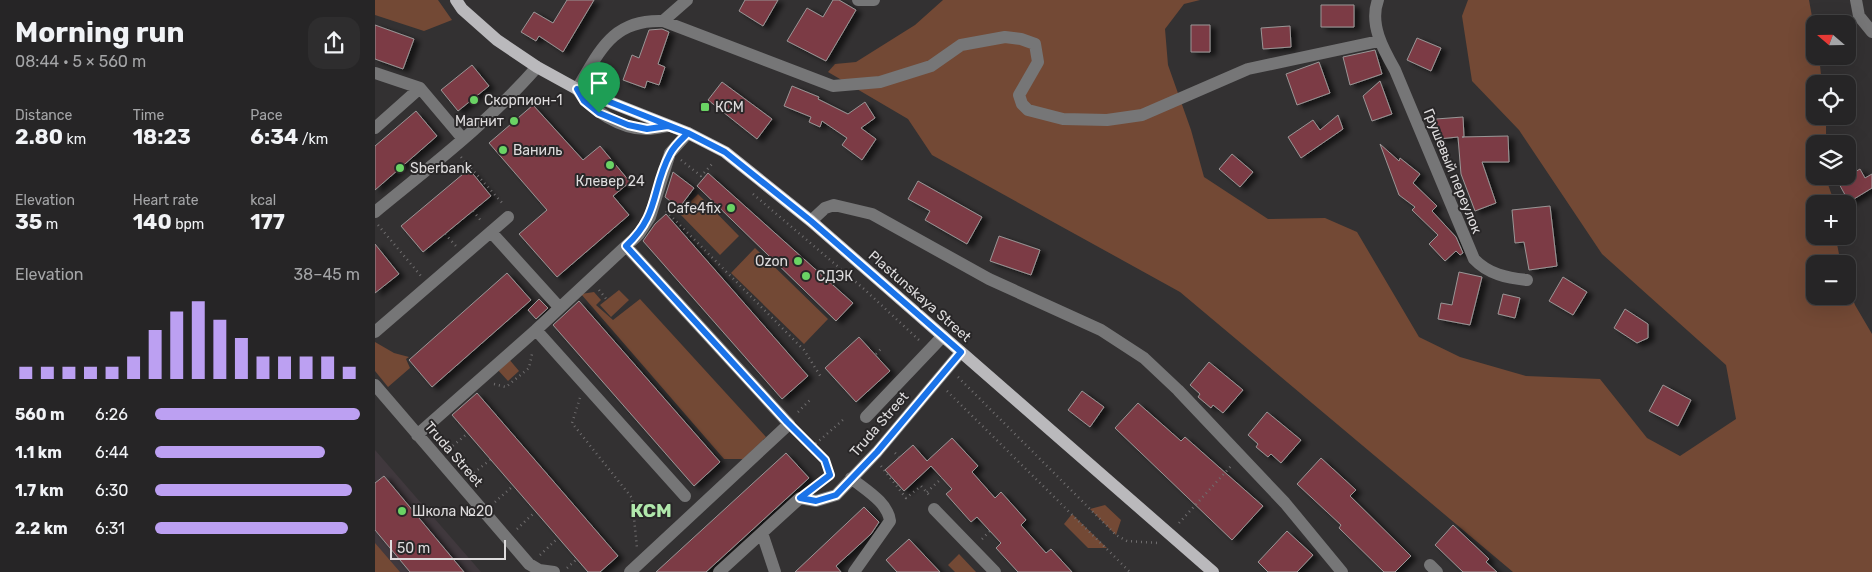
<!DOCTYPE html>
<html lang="en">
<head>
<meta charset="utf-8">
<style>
  :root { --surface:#262526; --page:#2e2d2e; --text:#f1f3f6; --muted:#a4a5a7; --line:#424243; --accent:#bca0f2 }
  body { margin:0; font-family:Rubik,sans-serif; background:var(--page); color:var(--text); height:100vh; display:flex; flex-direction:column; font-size:19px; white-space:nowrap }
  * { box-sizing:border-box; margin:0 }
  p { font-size:16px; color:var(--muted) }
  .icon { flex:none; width:28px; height:28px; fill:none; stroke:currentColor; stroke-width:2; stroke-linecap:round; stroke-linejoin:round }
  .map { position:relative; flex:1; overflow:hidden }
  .side { display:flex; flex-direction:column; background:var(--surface); width:375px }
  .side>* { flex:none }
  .needle { width:32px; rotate:290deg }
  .controls { position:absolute; left:1431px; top:15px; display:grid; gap:10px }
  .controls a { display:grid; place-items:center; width:50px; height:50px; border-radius:10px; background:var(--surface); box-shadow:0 5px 20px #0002,0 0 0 1px var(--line); font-size:25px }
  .scale { position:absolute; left:15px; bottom:12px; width:116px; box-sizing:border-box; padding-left:5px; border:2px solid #dedcdd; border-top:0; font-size:14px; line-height:18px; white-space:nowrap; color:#dedcdd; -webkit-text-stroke:4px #292728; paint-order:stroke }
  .pin { position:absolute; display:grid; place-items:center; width:42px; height:42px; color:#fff; margin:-51px -21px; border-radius:50% 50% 50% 0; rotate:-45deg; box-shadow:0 0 5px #0007 }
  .pin .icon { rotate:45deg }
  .round { display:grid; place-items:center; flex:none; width:52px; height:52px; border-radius:15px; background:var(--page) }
  .headline { display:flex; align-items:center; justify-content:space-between; height:85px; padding:0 15px }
  h1 { font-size:28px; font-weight:700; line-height:38px }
  .metrics { display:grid; grid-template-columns:repeat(3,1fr); gap:8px; height:85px; padding:5px 15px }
  .metrics div { display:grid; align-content:center }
  .metrics b { font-size:21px; font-weight:700 }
  .metrics small { font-size:14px; font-weight:400 }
  .metrics p { font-size:14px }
  .chart { height:140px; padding:10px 15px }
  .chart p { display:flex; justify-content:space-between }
  .chart svg { width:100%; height:90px; margin-top:5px; stroke:var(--accent); stroke-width:6 }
  ul { padding:0 15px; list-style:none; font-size:16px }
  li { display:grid; grid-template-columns:80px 60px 1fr; align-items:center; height:38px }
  li i { height:12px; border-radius:6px; background:var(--accent) }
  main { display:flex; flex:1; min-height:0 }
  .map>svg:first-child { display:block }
</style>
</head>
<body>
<main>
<section class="side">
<div class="headline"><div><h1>Morning run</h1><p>08:44 · 5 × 560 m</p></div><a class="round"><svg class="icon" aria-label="share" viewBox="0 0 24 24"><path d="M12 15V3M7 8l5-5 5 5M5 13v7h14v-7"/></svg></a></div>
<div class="metrics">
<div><p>Distance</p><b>2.80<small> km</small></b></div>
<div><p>Time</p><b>18:23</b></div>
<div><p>Pace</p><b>6:34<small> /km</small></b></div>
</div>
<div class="metrics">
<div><p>Elevation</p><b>35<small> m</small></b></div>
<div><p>Heart rate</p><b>140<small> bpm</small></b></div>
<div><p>kcal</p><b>177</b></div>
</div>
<div class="chart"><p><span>Elevation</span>38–45 m</p>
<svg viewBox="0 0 160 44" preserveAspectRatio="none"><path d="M5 44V38M15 44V38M25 44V38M35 44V38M45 44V38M55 44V33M65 44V20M75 44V11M85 44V6M95 44V15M105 44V24M115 44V33M125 44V33M135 44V33M145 44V33M155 44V38"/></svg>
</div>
<ul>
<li><b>560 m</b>6:26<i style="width:100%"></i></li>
<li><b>1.1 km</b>6:44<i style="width:83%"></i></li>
<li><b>1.7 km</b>6:30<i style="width:96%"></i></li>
<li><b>2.2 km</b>6:31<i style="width:94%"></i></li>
</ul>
</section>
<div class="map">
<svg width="1497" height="572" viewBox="0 0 1497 572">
  <defs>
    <filter id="shadow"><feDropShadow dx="5.5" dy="3" stdDeviation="2.5" flood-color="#0009"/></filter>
  </defs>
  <rect width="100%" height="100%" fill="#333132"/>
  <!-- built -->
  <path fill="#40383d" d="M0,450L106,572H0Z"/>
  <!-- green -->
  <path fill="#734935" d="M0,0H63L77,20L49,31L0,15Z
    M568,0H825L809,4L790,29L793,65L816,130L829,177L893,219L950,218L982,232L1044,337L1085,357L1151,376L1225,379L1272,438L1305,456L1361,419L1351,365L1227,254L1144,130L1097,81L1087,16L1093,0H1434L1440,33V56H1444L1447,84H1440V116H1451V144H1440V176H1450L1460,204H1440V236H1463L1462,244L1466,264H1440V296H1472L1473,285L1480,305L1497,334V572H1138L805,292L557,155L533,119L453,72L460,64L481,62L540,25Z
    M323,194L364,236L345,255L304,213Z
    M380,248L453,319L429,344L356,273Z
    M244,290L254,300L236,317L225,305Z
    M219,292L226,300L221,305L238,320L265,299L391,437L368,459H349L206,294Z
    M0,342L19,353L34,357L31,359L35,368L13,387L0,371Z
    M133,358L144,371L133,381L122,369Z
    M730,505L746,520L741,535L715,509Z
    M697,514L732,548H713L689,524Z
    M0,543L25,572H0Z
    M584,554L601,572H580L573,565Z"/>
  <!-- building -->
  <path fill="#7b3b45" stroke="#9a9696" filter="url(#shadow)" d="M192,0H219L188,52L164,36L161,41L146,32L159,12L178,23Z
    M370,0H403L388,26L364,11Z
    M458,0H464L481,10L451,61L412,41L432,8L448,17Z
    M946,5H979V27H946Z
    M0,25L39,39L28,69L0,59Z
    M816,25H835V52H816Z
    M915,26L916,47L888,49L886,28Z
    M287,29L294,32L283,64L290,67L284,85L272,81L270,88L248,80L257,55L264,58L274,30Z
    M1042,38L1066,48L1056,71L1032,60Z
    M1000,50L1007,74L975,85L968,57Z
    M944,62L955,93L922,105L911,74Z
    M97,65L114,86L83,111L66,90Z
    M1005,81L1017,114L997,121L988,96Z
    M347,82L397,119L382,139L333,100Z
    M417,86L444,97L443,99L473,114L490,102L500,118L486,128L501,139L487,160L467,145L472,138L447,121L445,127L434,122L436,117L409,106Z
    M158,105L208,160L225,146L255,182L238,196L254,215L182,277L144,234L172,210L114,143Z
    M41,111L62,136L0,190V146Z
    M963,115L968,129L926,158L913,137L938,120L945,130Z
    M1088,117L1089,137H1087L1133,136L1134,162H1107L1121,203L1100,211L1086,174L1083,137L1063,139L1061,119Z
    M1005,144L1024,161L1025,158L1045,174L1038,183L1062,206L1057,211L1081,237L1088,253L1085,255L1081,251L1070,261L1054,244L1063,235L1037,210L1040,207L1024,195Z
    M857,154L878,172L865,187L844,169Z
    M94,169L116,196L48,252L26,226Z
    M1485,169L1490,178L1497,174V188L1474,202L1463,182Z
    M298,172L319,188L304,208L290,197Z
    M333,173L478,303L461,321L322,186Z
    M543,181L607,217L592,244L550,220L555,211L533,199Z
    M1175,206L1182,266L1154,270L1149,242L1140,243L1137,210Z
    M291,214L433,376L407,399L268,241L280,224Z
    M624,236L665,250L656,275L615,261Z
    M0,244L24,274L0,293Z
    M1084,272L1107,277L1095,325L1063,319L1066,303L1077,305Z
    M132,273L156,300L57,387L34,360Z
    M1188,277L1212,292L1198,315L1174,301Z
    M1128,294L1145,298L1140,318L1123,314Z
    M164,299L173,308L161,319L153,310Z
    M204,301L345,462L319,486L178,325Z
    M1250,309L1273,324V338L1262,343L1239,328Z
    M484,337L515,371L481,402L450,368Z
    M834,362L868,390L848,413L838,405L836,408L823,397L825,394L815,385Z
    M1288,385L1316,400L1303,426L1274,411Z
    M707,391L729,407L715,427L693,410Z
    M102,393L243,556L225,572H213L77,415Z
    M763,403L806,441L810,437L888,506L857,540L740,428Z
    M892,412L926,440L906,463L896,454L893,457L881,447L883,444L873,435Z
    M577,438L603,466L597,472L620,498L626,492L651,520L646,525L671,553L676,549L697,572H643L621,548L626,543L602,517L596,522L571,494L577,489L556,466L529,491L510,470L538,445L552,461Z
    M411,453L434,478L331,572H281Z
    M946,458L981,490L975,496L1036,556L1020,572H1009L964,528L966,525L922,484Z
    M9,476L89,572H35L0,530V483Z
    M489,507L504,522L496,534L461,566L466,572H420Z
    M1078,525L1114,559L1111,562L1122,572H1088L1060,545Z
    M912,531L938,555L922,572H893L883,562Z
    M534,539L565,572H522L511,560Z"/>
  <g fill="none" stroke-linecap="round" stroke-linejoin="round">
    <!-- path -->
    <path stroke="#706e6f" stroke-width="2.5" stroke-dasharray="1 4" stroke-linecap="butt" d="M86,157L129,205
      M306,160L326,176L339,162
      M378,194L489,289L545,341
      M98,211L107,222
      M291,211L429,350L446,377
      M3,225L46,276
      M70,234L81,246
      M224,290L232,300
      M501,354L507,348
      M583,377L741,535L752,541L783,543
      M119,384L131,387L154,368L157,354
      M572,391L755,572
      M205,398L197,423L257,498L262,548
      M423,412L436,399
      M424,434L450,460L455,475L442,485
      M437,447L469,419
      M74,449L93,433
      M520,453L524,457
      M506,466L531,498L546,486L555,496
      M95,476L115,460
      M552,492L567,478
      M120,502L138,486
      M804,523L857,465
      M142,529L160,512
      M607,539L615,531
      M165,555L183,538
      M192,568L202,559"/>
    <!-- minor -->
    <path stroke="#767677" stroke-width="12" d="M483,0H499
      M1003,0C994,24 1008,49 1020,70L1099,259C1113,274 1132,278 1152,280
      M1481,0L1484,16L1497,32
      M288,21L312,0
      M0,73L45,88
      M293,126C286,127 279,129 273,129C247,130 215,110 202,89C225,51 237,19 288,21L458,86L505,82L556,66L586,45L630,37L646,39L660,44L663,62L644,95L647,104L653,110L688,119L732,120L767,115L873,69L1004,41
      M0,128L45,88L88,139
      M0,212C56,166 114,122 162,67
      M436,221L450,208L459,205L497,214L614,279L726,330L769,358L803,390L910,503L967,572
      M116,232L184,307
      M251,246L414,424L255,572
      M161,330L310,496
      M0,332L133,217
      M0,385L154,564L164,570L179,572
      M491,417L568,336
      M42,435L161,330L264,234L275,217L295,153L313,133
      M476,478C489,489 513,502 515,521L479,572
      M559,509L620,572
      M387,533L400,572
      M1055,565L1062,572
      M344,572L425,498L441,501L461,495L502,452L586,352"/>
    <!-- major -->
    <path stroke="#bab9bc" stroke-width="12" d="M81,0L87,9L122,40L162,67L202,89L313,133L350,152L436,221L838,572"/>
  </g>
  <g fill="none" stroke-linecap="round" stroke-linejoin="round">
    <defs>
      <path id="route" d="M224,113L253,125L272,129L293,126L313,133C307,139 299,146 295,154C276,190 285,214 251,246L412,422L450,460L455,475L425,498L441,501L461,495L502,452L586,352L436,221L350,152L313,133L202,89L209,101L224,113"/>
    </defs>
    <!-- route casing -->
    <use href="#route" stroke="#fff" stroke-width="10"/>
    <!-- route -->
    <use href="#route" stroke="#1a73e8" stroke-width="6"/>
  </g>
  <!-- markers -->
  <g fill="#6ad364" stroke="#292728" stroke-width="2">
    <circle cx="99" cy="100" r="5"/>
    <rect x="325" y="102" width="10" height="10" rx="2.5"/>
    <circle cx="139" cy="121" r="5"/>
    <circle cx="128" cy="150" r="5"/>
    <circle cx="235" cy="165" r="5"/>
    <circle cx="25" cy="168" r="5"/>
    <circle cx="356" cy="208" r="5"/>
    <circle cx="423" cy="261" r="5"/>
    <circle cx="431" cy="276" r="5"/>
    <circle cx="27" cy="511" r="5"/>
  </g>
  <g text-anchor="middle" stroke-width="4" stroke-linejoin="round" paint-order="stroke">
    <!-- poi labels -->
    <g font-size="14" fill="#dedcdd" stroke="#292728" text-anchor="start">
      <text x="109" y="105">Скорпион-1</text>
      <text x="340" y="112">КСМ</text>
      <text x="129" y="126" text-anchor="end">Магнит</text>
      <text x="138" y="155">Ваниль</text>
      <text x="35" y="173">Sberbank</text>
      <text x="235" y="186" text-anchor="middle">Клевер 24</text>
      <text x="346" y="213" text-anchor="end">Cafe4fix</text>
      <text x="413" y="266" text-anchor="end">Ozon</text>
      <text x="441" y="281">СДЭК</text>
      <text x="37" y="516">Школа №20</text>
    </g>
    <!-- street labels -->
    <g font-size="14" fill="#dedcdd" stroke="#292728">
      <text transform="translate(1078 171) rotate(68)" y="5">Грушевый переулок</text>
      <text transform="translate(545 296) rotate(41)" y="5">Plastunskaya Street</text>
      <text transform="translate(504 424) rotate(-49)" y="5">Truda Street</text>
      <text transform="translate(79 454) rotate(49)" y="5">Truda Street</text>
    </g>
    <!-- district labels -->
    <g font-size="19" font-weight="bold" fill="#b1e8ac" stroke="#292728">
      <text x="276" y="517">КСМ</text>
    </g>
  </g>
</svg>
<div class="controls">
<a><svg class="needle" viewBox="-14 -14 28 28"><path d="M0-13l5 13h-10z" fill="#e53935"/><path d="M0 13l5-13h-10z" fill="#a4a5a7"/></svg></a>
<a><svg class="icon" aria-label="locate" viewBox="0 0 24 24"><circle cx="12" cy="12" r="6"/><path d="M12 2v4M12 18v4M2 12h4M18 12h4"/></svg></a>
<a><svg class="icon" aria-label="layers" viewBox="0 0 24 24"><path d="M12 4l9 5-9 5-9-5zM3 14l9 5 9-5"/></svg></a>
<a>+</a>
<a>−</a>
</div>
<div class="scale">50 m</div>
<div class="pin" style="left:224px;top:113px;background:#1e9e55"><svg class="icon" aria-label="arrive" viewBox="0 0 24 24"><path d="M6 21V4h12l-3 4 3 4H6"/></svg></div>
</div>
</main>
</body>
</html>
